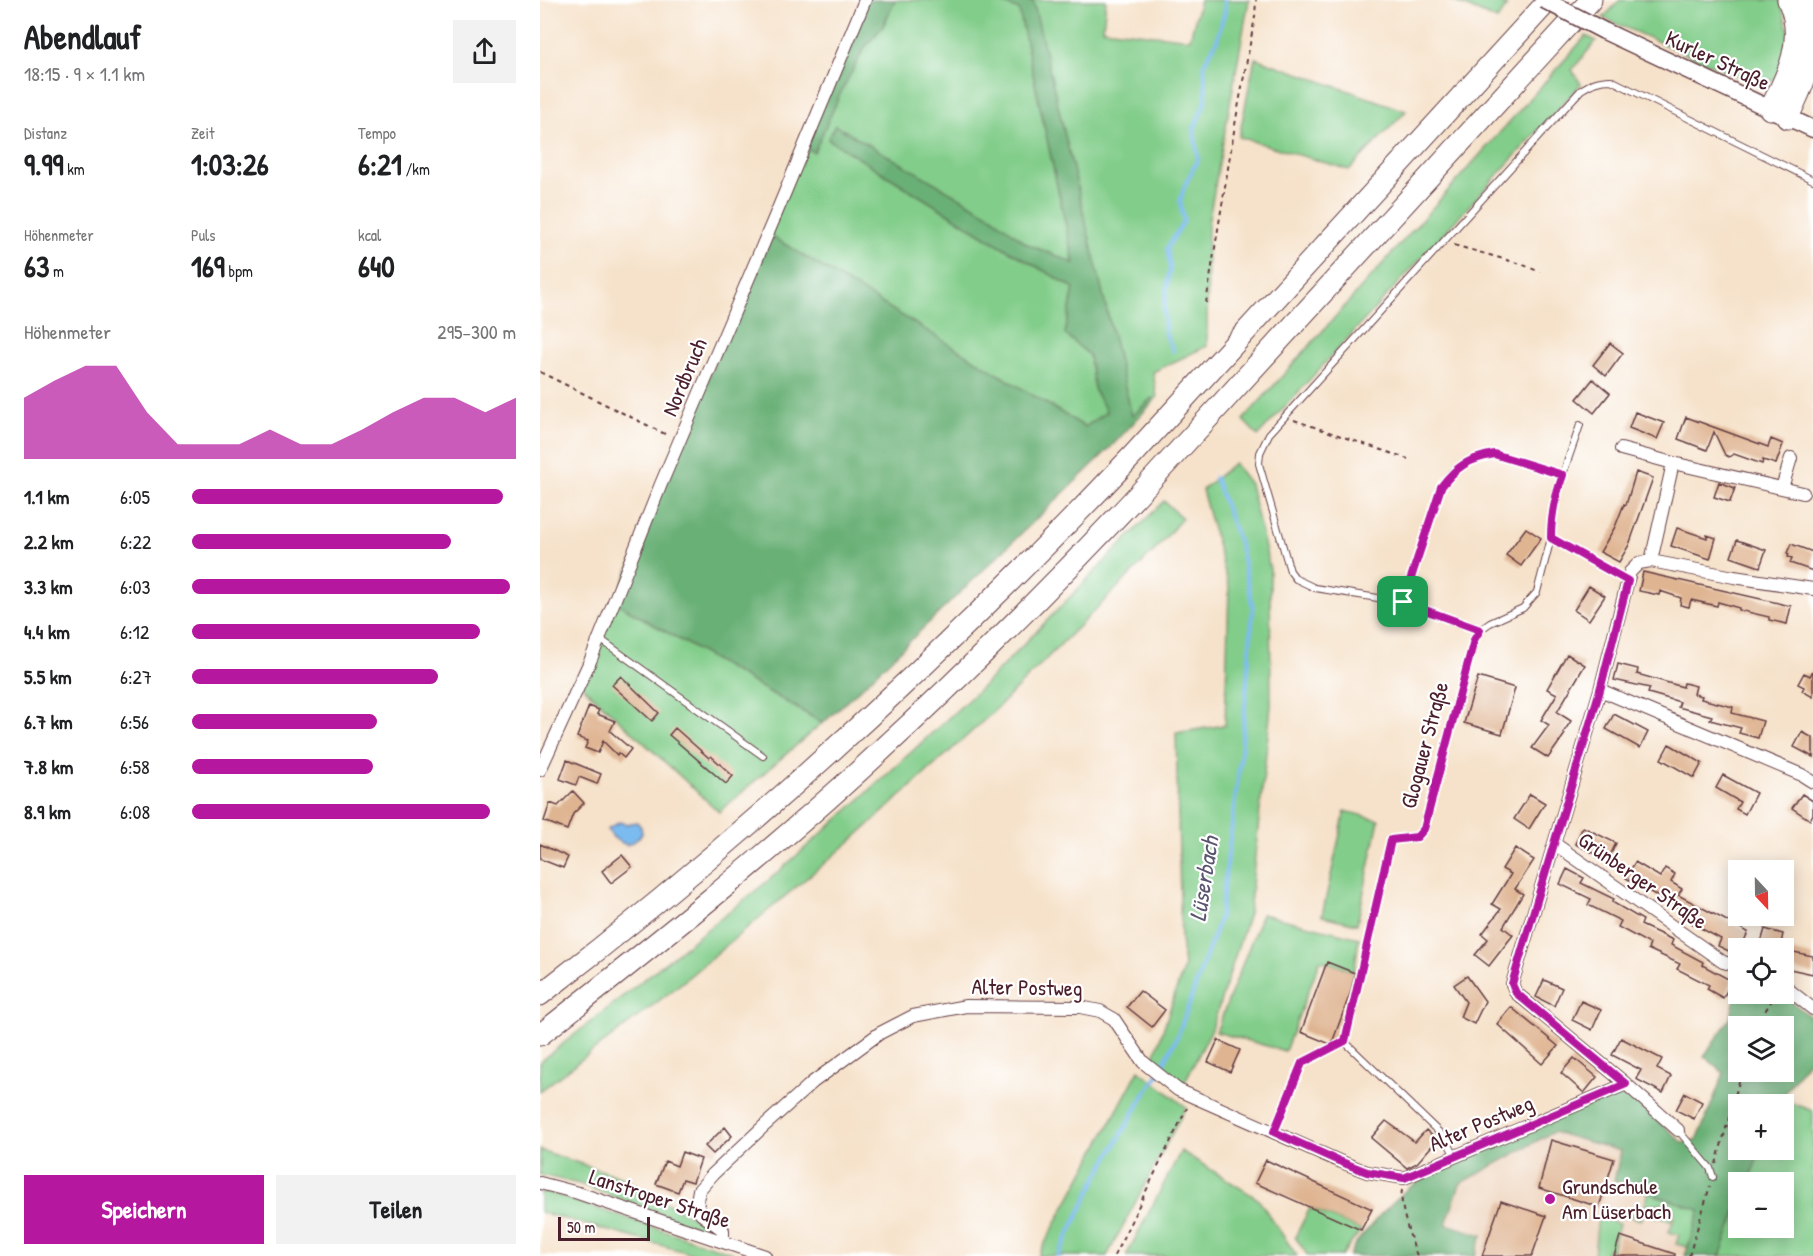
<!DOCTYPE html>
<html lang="de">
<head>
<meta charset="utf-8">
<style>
  :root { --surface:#fff; --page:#f2f2f2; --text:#202124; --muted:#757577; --accent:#b5179e }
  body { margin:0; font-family:"Patrick Hand",sans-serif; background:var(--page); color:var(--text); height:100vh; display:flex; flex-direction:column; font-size:22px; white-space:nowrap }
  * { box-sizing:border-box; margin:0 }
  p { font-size:20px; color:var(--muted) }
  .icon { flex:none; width:33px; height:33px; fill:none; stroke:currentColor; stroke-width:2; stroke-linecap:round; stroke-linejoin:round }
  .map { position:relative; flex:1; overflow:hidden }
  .details { display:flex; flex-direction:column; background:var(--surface); width:540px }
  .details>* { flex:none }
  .needle { width:39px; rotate:158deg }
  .fabs { position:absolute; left:1188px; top:860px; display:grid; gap:12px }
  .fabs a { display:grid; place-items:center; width:66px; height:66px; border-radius:0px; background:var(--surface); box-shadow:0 3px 15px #0003; font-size:30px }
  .scale { position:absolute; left:18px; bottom:15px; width:92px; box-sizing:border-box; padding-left:6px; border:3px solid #4a1f2b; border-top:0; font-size:16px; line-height:21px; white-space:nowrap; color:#4a1f2b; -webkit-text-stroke:4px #fff; paint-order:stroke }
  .pin { position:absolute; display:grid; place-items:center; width:51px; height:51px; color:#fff; margin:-26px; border-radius:12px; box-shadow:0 3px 9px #0006 }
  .round { display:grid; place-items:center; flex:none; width:63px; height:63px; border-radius:0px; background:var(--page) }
  .summary { display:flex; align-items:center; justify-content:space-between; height:102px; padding:0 24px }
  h1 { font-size:33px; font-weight:800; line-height:45px }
  .stats { display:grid; grid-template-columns:repeat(3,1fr); gap:9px; height:102px; padding:6px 24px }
  .stats div { display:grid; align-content:center }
  .stats b { font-size:30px; font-weight:800 }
  .stats small { font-size:16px; font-weight:400 }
  .stats p { font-size:16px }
  .chart { height:168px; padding:12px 24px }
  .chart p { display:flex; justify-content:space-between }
  .chart svg { width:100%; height:108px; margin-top:6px; fill:var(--accent); opacity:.7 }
  .primary-button { display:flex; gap:12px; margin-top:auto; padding:12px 24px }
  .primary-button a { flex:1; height:69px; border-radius:0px; background:var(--accent); color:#fff; font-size:24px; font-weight:800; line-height:69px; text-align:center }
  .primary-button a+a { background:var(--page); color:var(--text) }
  ul { padding:0 24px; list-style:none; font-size:20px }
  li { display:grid; grid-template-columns:96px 72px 1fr; align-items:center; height:45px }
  li i { height:15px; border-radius:8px; background:var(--accent) }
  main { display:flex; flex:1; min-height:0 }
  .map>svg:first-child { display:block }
</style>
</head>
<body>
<main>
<section class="details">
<div class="summary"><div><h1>Abendlauf</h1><p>18:15 · 9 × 1.1 km</p></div><a class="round"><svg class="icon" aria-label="share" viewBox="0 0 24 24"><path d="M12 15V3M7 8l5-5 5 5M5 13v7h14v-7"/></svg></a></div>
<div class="stats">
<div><p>Distanz</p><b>9.99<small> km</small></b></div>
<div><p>Zeit</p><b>1:03:26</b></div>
<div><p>Tempo</p><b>6:21<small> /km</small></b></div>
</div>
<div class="stats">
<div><p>Höhenmeter</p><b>63<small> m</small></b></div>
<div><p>Puls</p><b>169<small> bpm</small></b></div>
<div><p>kcal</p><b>640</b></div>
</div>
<div class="chart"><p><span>Höhenmeter</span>295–300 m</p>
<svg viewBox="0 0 160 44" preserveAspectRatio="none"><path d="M0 44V19L10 12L20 6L30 6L40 25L50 38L60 38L70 38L80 32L90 38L100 38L110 32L120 25L130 19L140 19L150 25L160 19V44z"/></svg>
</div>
<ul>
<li><b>1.1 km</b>6:05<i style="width:96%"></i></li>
<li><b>2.2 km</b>6:22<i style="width:80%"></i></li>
<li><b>3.3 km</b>6:03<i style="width:98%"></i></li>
<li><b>4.4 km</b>6:12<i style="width:89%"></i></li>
<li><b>5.5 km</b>6:27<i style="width:76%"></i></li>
<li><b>6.7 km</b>6:56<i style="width:57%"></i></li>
<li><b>7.8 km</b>6:58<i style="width:56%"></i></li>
<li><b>8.9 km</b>6:08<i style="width:92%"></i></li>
</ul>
<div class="primary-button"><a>Speichern</a><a>Teilen</a></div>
</section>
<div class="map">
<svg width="1273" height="1256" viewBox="0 0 1273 1256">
  <rect width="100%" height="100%" fill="#fff"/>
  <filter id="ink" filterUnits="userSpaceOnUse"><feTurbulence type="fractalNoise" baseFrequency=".0167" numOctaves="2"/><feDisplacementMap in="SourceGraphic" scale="12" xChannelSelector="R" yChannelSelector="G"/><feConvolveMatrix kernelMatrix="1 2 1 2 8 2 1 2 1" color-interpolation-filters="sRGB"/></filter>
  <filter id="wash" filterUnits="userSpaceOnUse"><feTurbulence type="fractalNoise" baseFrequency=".008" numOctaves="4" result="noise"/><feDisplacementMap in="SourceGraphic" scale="24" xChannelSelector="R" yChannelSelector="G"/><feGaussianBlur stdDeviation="1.35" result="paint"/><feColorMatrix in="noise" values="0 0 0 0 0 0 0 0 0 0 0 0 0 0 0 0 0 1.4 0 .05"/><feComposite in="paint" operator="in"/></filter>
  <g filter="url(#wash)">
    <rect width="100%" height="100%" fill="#f6e2ca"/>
    <!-- built -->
    <path fill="#edd2b9" d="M1013,1132L1082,1151L1109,1192L1160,1210L1145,1256H935L941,1235L906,1224L920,1184Z"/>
    <!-- green -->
    <path fill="#82cd8a" stroke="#66765a" stroke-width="1.5" d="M355,0H456L479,9L534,264L487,244L450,215L296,126L288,139L449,239L534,288L525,334L549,355L555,392L567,411L545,427L228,234L263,147L274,152L301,92L325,47L343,26Z
      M490,0H566L563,29L650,39L660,0H709L668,224L667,346L613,372L617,398L592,416L493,2Z
      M911,0H953L967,6L957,20Z
      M1080,0H1240L1249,32L1239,78L1225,82L1209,81L1063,18Z
      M1046,36L1056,41L1032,70L1041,84L718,436L703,420Z
      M715,58L866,111L809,170L699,137Z
      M694,463L710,484L730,569L731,706L709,913L671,1031L643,1085L613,1060L644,967L641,939L636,733L685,725L689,587L662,490Z
      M624,501L642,518L618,547L451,714L311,841L133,990L0,1091V1062L229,880L318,801L442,687Z
      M75,602L282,723L179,812L40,684Z
      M805,811L839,820L817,924L782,916Z
      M722,914L819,938L814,972L787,962L780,961L745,1051L676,1032Z
      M599,1070L646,1107L567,1256H498Z
      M1240,1099L1273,1111V1256H1180L1198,1207V1227H1244V1182H1208L1221,1149H1244V1104H1238Z
      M0,1150L80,1177L163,1223L167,1228H159L39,1184L0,1175Z
      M641,1151L718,1199L757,1256H586Z
      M0,1192H7L193,1253L192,1256H160L0,1212Z
      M1109,1192L1160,1210L1148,1247L1136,1244L1139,1235L1129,1232C1131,1227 1135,1219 1134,1213C1132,1199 1113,1203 1105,1208L1101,1220L1082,1214L1083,1211L1101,1217Z
      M1114,1206C1125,1205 1133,1209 1131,1221L1106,1213L1109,1209Z
      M770,1208L821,1230L801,1256H768L755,1237Z
      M1058,1216L1079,1224L1071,1251L1067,1250L1065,1256H1054Z"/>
    <!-- forest -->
    <path fill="#69b076" stroke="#5a6850" stroke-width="1.5" fill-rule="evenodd" d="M325,0H355L343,26L325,47L301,92L274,152L263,147Z
      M456,0L493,1L592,416L612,398L614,401L570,448L318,691L283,723L75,602L228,234L545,427L567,412L555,392L549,355L525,334L534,288L449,239L288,139L295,125L450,215L487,244L534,263L479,10Z
      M1198,987V993H1241L1273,1019V1063L1268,1061L1240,1099L1238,1104H1198V1149H1221L1208,1182H1198V1207L1180,1256H1145L1160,1210L1074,1181L1081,1151L1013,1132L920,1184L906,1224L942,1235L935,1256H809L815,1244L840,1215L867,1189L911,1162L1066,1098L1087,1093L1143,1143L1157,1140L1184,1073L1164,1056L1190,1019ZM1198,1026H1244V1071H1198Z"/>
    <!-- water -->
    <path fill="#7bbbef" stroke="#626d8d" stroke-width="1.5" d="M79,822L86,824L97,822L101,827L102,834L95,841L87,845C78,841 71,838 68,829Z"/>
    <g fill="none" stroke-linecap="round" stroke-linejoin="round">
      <!-- stream -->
      <path stroke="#7bbbef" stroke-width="4" d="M633,351L625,332L624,309L630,267L627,248L644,221L640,202L644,187L658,159L654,129L666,100L664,64L677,40L685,10L684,0
        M518,1256L557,1177L605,1093L616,1078L638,1035L680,917L701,754L713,608L700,545L675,478"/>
    </g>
    <g id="blocks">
      <!-- building -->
      <path fill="#dfb491" d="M1070,343L1083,353L1066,376L1053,365Z
        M1053,379L1070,393L1054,413L1037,399Z
        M1095,412L1124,423L1117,439L1089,428Z
        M1146,417L1228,447L1231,439L1243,444L1236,464L1223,460L1222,464L1194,454L1189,457L1185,455L1174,432L1167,450L1138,439Z
        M1096,472L1113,478L1089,545L1079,562L1060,552L1075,527L1084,504L1086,505Z
        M1179,482L1195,488L1190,502L1174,497Z
        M986,528L1001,538L981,566L966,555Z
        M1137,528L1167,538V535L1176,538L1170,559L1131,546Z
        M1197,540L1226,550L1220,567L1191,557Z
        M1251,544L1273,552V571L1250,563L1252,558L1248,557L1249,554L1247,553Z
        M1103,572L1251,606L1247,624L1229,620V617L1199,610V608L1178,602L1177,606L1151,600L1149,607L1140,605L1141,598L1120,591L1119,595L1099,591Z
        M1049,586L1065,596L1049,620L1034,610Z
        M1027,654L1045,665L1017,712L1031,721L1023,733L1025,734L1008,758L992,748L1009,725L1001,720L1017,694L1007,689Z
        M1078,664L1098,669L1097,674L1143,687L1144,683L1156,686L1154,694L1162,696L1161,699L1193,707L1192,713L1223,721L1218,738L1199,733L1201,728L1170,720L1172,716L1138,707L1140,702L1108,693L1110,688L1074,680Z
        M1273,670V697L1262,691L1264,687L1258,684L1264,673L1270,676Z
        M81,676L119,713L112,721L72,685Z
        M938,677L975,688L962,734L924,723Z
        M49,706L59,710L57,714L75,721L70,731L91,749L84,758L78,753L77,755L63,741L58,753L45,748L48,741L37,737Z
        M1074,714L1108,732L1100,748L1066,729Z
        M135,728L169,758L171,756L193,776L186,784L129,735Z
        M1262,732L1273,738V757L1254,747Z
        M1129,744L1162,763L1154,778L1121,759Z
        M27,760L61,774L57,784L39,777L36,785L20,779Z
        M1183,775L1216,793L1205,814L1196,809L1200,802L1176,788Z
        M33,791L44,803L33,814L27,830L4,821L10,803L18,806Z
        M990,794L1005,803L989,829L974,819Z
        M1262,794L1273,801V814L1270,820L1252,808Z
        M1043,827L1076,843L1068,860L1035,844Z
        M0,844L28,857L23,868L0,859Z
        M975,848L994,860L975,889L983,894L963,927L973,935L949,966L935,955L948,939L942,934L961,909L952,904L971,874L962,869Z
        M82,855L92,867L71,883L62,871Z
        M1095,862L1120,877L1125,868L1135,874L1131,882L1142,889L1138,895L1208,932L1201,948H1198L1197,955L1178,946L1181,939L1140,917L1143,911L1086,878Z
        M1027,869L1044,878L1041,883L1074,899L1072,902L1103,920L1101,925L1133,940L1131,945L1163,962L1162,965L1192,981L1183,998L1167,989L1169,985L1137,969L1140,964L1108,949L1110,944L1078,927L1081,921L1048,905L1051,899L1020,884Z
        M1225,929L1243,934L1240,948L1220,946Z
        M1249,951L1273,956V974L1245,968Z
        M787,962L815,973L811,991L792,1043L790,1044L761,1032Z
        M927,976L945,1001L934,1024L920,1017L926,1002L914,985Z
        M1004,980L1022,988L1014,1006L996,997Z
        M600,991L625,1010L612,1027L587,1007Z
        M1041,1001L1061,1010L1052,1030L1032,1020Z
        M971,1007L1018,1046L1002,1064L957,1024Z
        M1081,1038L1122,1059L1117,1069L1131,1076L1123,1093L1096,1079L1101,1070L1072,1055Z
        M678,1040L700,1050L690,1072L668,1062Z
        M1034,1058L1057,1077L1044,1093L1021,1073Z
        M1145,1093L1162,1102L1154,1119L1136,1110Z
        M846,1121L875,1142L886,1130L897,1140L877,1163L867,1168L831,1138Z
        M185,1127L192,1136L173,1154L165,1146Z
        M1011,1140L1074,1159L1059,1207L999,1188Z
        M142,1152L161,1159L153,1182L143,1179L138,1192L116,1184L125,1161L137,1166Z
        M726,1160L832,1209L821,1230L715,1183Z
        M961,1201L1006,1216L992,1256H942Z
        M1080,1236L1135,1254V1256H1074Z"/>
    </g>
  </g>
  <g filter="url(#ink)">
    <use href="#blocks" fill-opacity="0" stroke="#643c43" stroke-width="1.5"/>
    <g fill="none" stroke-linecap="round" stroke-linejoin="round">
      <defs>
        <path id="lane" d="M1011,538C1011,498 1028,462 1040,425
          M863,602L901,487L912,472L929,461L954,454L1023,475
          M940,630L863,602L775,588L756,579L750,571L719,464L720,453L729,434L1041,90C1052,83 1058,80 1071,80L1273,180
          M60,639L223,756
          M805,1042L906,1139L915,1156
          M1138,1130L1170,1168L1173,1177
          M734,1132L762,1063L805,1042L851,840L877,837L884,829L934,640L940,630L950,623L983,608L997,592L1011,538L1088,581"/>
        <path id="street" d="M1081,449L1133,463L1263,493
          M1242,488L1251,458
          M1111,561L1133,463
          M1060,690L1262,775L1273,782
          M0,770L51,659L121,484L233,221L325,0
          M1015,844L1183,962L1198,966
          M1244,986L1273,1009
          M1138,1130L1086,1084L976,993L972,984L1060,690L1090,572L1099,563L1111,561L1194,577L1273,589
          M0,1183L38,1193L225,1256
          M183,1241V1230L161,1214L157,1201L159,1190L173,1174L225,1125L273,1082L340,1033L373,1016L426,1006L540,1007L560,1011L574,1019L603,1062L638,1090L799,1161L827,1172L864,1178L1086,1084"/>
        <path id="secondary" d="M1064,31L1273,129"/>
        <path id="highway" d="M1230,109C1248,75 1266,39 1248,0
          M1248,118C1255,101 1265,83 1269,65C1273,44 1270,21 1264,0
          M0,995C214,831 408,651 593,455L1009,0
          M0,1035C113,946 226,857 331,760C427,672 519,580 607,485L1051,0"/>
      </defs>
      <!-- lane casing -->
      <use href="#lane" stroke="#643c43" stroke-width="8"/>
      <!-- street casing -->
      <use href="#street" stroke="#643c43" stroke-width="14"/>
      <!-- secondary casing -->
      <use href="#secondary" stroke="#643c43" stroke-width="19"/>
      <!-- highway casing -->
      <use href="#highway" stroke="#643c43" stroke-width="23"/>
      <!-- path -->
      <path stroke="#643c43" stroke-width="2" stroke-dasharray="4.5 4.5" stroke-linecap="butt" d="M914,245L981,264L1000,272
        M666,303L696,119L715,17L716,0
        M0,372L129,436
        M754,420L868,459
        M1216,1026L1235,995
        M1176,1164L1202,1071
        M862,1190C859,1206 871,1240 877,1256
        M574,1256L647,1108
        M1149,1256L1170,1186"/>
      <!-- lane -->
      <use href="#lane" stroke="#fff" stroke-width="6"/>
      <!-- street -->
      <use href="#street" stroke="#fff" stroke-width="12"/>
      <!-- secondary -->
      <use href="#secondary" stroke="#fff" stroke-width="16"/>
      <!-- highway -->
      <use href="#highway" stroke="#fff" stroke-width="21"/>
      <defs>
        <path id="secondary-bridge" d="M1004,0L1064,31"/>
      </defs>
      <!-- secondary-bridge casing -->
      <use href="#secondary-bridge" stroke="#643c43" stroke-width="19" stroke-linecap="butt"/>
      <!-- secondary-bridge -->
      <use href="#secondary-bridge" stroke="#fff" stroke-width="16"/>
    </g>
  </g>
  <g fill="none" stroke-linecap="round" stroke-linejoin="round" filter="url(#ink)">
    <defs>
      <path id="route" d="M954,454L1023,475C1015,496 1011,516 1011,538L1088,581L1060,690L972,984L976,993L1086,1084L864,1178L827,1172L799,1161L734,1132L762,1063L805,1041L851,840L877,837L884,829L934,640L940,630L863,602L901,487C917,466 928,459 954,454Z"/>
    </defs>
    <!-- route casing -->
    <use href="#route" stroke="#fff" stroke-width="12"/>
    <!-- route -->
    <use href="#route" stroke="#b5179e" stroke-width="8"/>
  </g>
  <!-- markers -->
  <circle fill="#b5179e" stroke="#fff" stroke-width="2" cx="1010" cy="1199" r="6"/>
  <g text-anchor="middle" stroke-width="4.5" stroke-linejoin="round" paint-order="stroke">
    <!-- street labels -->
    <g font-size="22" fill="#4a1f2b" stroke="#fff">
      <text transform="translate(1178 60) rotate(25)" y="8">Kurler Straße</text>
      <text transform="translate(144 377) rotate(-67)" y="8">Nordbruch</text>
      <text transform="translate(884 745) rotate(-75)" y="8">Glogauer Straße</text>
      <text transform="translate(1103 880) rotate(35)" y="8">Grünberger Straße</text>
      <text transform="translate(487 987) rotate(1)" y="8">Alter Postweg</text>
      <text transform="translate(941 1123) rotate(-23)" y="8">Alter Postweg</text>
      <text transform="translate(120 1198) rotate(18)" y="8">Lanstroper Straße</text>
    </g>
    <!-- poi labels -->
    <g font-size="22" fill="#4a1f2b" stroke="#fff" text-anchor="start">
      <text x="1022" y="1194">Grundschule<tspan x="1022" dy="25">Am Lüserbach</tspan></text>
    </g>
    <!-- water labels -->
    <g font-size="24" font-style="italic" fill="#5b5670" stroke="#fff">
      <text transform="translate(664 879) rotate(-81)" y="8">Lüserbach</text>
    </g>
  </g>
</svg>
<div class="fabs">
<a><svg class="needle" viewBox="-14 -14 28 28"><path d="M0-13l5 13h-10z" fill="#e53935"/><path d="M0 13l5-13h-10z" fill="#757577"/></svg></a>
<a><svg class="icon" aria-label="locate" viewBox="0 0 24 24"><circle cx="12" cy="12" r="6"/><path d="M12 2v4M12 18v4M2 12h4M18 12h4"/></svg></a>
<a><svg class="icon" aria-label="layers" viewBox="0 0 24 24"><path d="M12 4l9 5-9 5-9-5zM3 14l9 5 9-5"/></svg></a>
<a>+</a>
<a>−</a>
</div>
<div class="scale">50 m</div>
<div class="pin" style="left:863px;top:602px;background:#1e9e55"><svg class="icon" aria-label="arrive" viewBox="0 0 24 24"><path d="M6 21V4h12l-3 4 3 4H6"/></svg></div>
</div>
</main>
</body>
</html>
